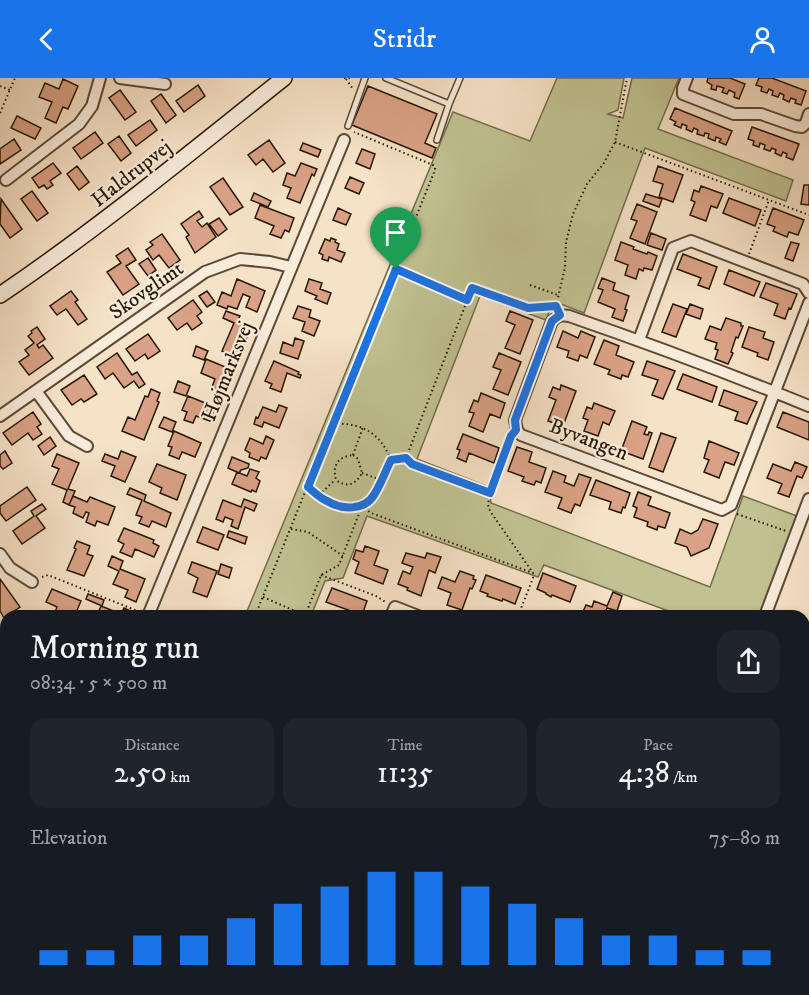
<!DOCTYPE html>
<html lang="en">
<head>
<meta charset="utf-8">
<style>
  :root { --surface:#171b24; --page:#20242c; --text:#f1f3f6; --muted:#9ea1a6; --accent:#1a73e8 }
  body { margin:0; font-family:"IM FELL DW Pica",serif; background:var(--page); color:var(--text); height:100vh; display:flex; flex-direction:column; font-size:22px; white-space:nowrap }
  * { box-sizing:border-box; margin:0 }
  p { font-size:20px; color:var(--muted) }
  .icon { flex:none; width:33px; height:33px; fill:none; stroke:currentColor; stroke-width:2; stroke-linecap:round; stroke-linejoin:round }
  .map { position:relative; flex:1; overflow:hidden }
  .panel { position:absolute; left:0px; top:532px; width:810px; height:386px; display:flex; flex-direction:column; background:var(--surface); border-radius:18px 18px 0 0; box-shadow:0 3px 9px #0003 }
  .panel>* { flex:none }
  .pin { position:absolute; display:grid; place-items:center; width:51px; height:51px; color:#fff; margin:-62px -26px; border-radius:50% 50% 50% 0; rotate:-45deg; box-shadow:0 0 6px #0007 }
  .pin .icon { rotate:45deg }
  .round { display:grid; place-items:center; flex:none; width:63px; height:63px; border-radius:18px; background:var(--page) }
  .overview { display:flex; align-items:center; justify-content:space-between; height:102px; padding:0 30px }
  h1 { font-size:33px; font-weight:600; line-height:45px }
  .stats { display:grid; grid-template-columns:repeat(3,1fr); gap:9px; height:102px; padding:6px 30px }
  .stats div { display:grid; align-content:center; border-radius:15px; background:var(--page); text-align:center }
  .stats b { font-size:30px; font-weight:600 }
  .stats small { font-size:16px; font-weight:400 }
  .stats p { font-size:16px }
  .chart { height:168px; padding:12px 30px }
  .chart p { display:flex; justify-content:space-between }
  .chart svg { width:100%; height:108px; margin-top:6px; stroke:var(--accent); stroke-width:6 }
  header { display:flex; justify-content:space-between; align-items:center; height:78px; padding:0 30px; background:var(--accent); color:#fff; font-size:27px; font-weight:600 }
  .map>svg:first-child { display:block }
</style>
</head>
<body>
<header><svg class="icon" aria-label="back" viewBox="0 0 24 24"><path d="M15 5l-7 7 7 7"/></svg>Stridr<svg class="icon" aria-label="person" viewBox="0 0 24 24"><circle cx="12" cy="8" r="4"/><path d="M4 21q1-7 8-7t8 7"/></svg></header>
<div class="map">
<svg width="809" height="917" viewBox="0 0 809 917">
  <rect width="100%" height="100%" fill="#f6e2c7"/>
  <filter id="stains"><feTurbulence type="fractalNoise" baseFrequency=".00333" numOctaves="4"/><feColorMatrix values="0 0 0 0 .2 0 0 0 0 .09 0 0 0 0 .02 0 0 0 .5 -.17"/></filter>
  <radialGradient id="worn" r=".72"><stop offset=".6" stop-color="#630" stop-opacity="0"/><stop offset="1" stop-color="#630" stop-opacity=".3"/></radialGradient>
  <!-- green -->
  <path fill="#c1c292" stroke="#746d4c" stroke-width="1.5" d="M557,0H624L618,32L608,36L623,40L632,0H679L658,51L793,102L786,123L645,70L584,235L553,223L546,242L480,218L417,381L489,409L491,425L710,509L743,418L797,438L759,538H682L544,487L538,499L367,438L343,500L325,503L311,538H245L453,34L530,63Z
    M474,912H634L645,917H483Z"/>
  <!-- building -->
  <path fill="#d9a185" stroke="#271805" stroke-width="1.5" d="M708,0H730L745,6L739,21L734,19L735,15L729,12L727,16L722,14L724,10L717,8L716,12L711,11L712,7L707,4Z
    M759,0H772L806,13L801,27L795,25L796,22L791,20L789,24L783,21L784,17L780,15L778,19L772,17L773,13L769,11L767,15L761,13L762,9L756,7Z
    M63,1L78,8L68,31L63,29L56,45L45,40L52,24L39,19L45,5L59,11Z
    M198,7L205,18L184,34L176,23Z
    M368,8L437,36L425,65L436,70L432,80L352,47Z
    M120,12L136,34L125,42L109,20Z
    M161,16L176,37L166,45L151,23Z
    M675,30L732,53L726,67L719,64L721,61L716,59L715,63L708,60L709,56L705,55L704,58L697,56L698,52L694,50L692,54L686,51L687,48L682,46L681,50L674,47L676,44L670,41Z
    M17,38L41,50L35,61L11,50Z
    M150,42L157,52L136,68L128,57Z
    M752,49L799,66L793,82L786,79L787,76L783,74L781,78L775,75L776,72L772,70L770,73L764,71L765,67L760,65L759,69L753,67L754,63L748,61Z
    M95,54L103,65L81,81L73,70Z
    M119,58L131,75L121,83L108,66Z
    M14,61L21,72L0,86V71Z
    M269,62L285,85L273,94L263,81L256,87L248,77Z
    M303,65L321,72L318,79L300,72Z
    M362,71L375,76L370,91L356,85Z
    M53,85L61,95L50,103L53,107L47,111L44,107L39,110L32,100Z
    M301,85L317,91L314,98L312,96L300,125L287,120L291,110L283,107L287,95L295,98Z
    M77,88L89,104L79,112L67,96Z
    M658,88L683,97L673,124L659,119L663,106L653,103Z
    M350,99L364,105L359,116L345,110Z
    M223,100L243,129L230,137L210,109Z
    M804,107H809V127L801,126Z
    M701,108L723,116L717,130L711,128L706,143L690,137L695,124L691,122L694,112L699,114Z
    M32,113L48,135L37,143L21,121Z
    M254,115L271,123L268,129L251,122Z
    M646,116L662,121L659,129L643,123Z
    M729,120L761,132L755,148L723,135Z
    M1,121L22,151L10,160L0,146Z
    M637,126L657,134L645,166L630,160L637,143L631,141Z
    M260,127L294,140L289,154L285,152L281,160L270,156L274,148L255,140Z
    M338,130L351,136L346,147L333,142Z
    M773,130L804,142L798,157L789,154L787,159L773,153L775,149L767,146Z
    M199,133L203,139L197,143L202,149L207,145L216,159L195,175L186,159L189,157L181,146Z
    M219,140L227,151L218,158L209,146Z
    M651,155L666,161L662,172L647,167Z
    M162,156L180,182L169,190L159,177L153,182L146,172L153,167L150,164Z
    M331,160L336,162L335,164L339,166L337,172L345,175L341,184L329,179L328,183L322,181L323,177L319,175L325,161L330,163Z
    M621,164L634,169L633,171L647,176L648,174L657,178L652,192L644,190L643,193L639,191L636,201L625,197L628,187L615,182Z
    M791,164L799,166L793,183L785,180Z
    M128,170L136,182L126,188L139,206L123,217L107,194L121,185L116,178Z
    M683,176L717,189L709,211L698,207L701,200L677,191Z
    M148,180L156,192L148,198L139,186Z
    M729,192L760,204L754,218L724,206Z
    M602,200L615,205L613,212L629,218L625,231L627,232L623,243L612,239L615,231L598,224L603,212L598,210Z
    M237,201L265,213L257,234L246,229L250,219L243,216L237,231L228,228L227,231L217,227L222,214L231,218Z
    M309,201L322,205L320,211L331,215L327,226L315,221L317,218L305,213Z
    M766,205L797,216L791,231L789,230L785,241L774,237L778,226L760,219Z
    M71,213L78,222L75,224L87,241L78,247L66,231L57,237L50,228Z
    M207,213L215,224L207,229L199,218Z
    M193,222L202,234L197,238L202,245L192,252L187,245L177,252L168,240Z
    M673,226L687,231L676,259L662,254Z
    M690,226L703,231L700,241L686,236Z
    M298,228L311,232L309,239L320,243L314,258L302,253L305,244L293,240Z
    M226,233L240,238L237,244L251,250L238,280L222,273L234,245L223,240Z
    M510,233L533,242L520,276L505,270L515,247L506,243Z
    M726,240L741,245V248H743L738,260L736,259L731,274L733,275L728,286L715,281L718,272L715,271L717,265L705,261L710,248L721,252Z
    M37,249L45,261L37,267L39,270L43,267L53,280L29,297L19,284L29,277L25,272L34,265L28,258L32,255L31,253Z
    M749,249L765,254L763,260L774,264L768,282L757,278L758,275L742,269Z
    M563,253L578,260L581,253L595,259L587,280L580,277L578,283L567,279L569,273L557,269Z
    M148,256L160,273L148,281L145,276L135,283L126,271Z
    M295,260L304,263L298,281L280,275L283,264L293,268Z
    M604,262L619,268L616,277L634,284L628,299L622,297L621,301L608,296L610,292L594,286Z
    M196,268L208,273L204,282L193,278Z
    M117,275L132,297L137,294L145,306L139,310L134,303L124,310L113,295L105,301L97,289Z
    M499,275L521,284L508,317L493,311L501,292L493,289Z
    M206,281L230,291L222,313L212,309L215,301L201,295Z
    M274,283L299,294L298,296L301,297L300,300L287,295L281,314L270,310L272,306L265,303Z
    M647,283L675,293L663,321L652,317L658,302L642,297Z
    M683,296L717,309L712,324L677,311Z
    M84,297L97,316L84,324L81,321L72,327L61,312Z
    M178,303L190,308L186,318L174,314Z
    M561,307L576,313L563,348L548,343L556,322L549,319L553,309L560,312Z
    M151,311L160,315L157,323L159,324L144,362L122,353L128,339L135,342L145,318L148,319Z
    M724,312L757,324L747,346L735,342L738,334L719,327Z
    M481,315L505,325L500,340L490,336L483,354L469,348L474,335L469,334L474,322L478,324Z
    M188,318L215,329L210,343L196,338L193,345L184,342L187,334L182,332Z
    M594,325L615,333L609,347L603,344L598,358L584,353L588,342L583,340L587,329L592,331Z
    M279,327L287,330L279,350L264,344L262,349L254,346L256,339L258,340L263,329L276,334Z
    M33,334L41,346L37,349L42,356L33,362L28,355L12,367L3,355Z
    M783,334L809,344V362L777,349Z
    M164,339L176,344L172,354L159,349Z
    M632,343L647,349L644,356L648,357L649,354L652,355L643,381L621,373Z
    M174,353L201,365L195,379L182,374L179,381L169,377L172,369L168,368Z
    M661,355L676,360L663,394L649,389Z
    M463,356L499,370L494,385L469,375L466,384L457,380L460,372L457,371Z
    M266,358L274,362L266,381L261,379L259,383L249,379L250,375L245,372L250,360L263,366Z
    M50,359L56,368L44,377L38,368Z
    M709,363L739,375L734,387L725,384L719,400L704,394L709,382L704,380Z
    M517,369L532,374L529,384L546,390L541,405L536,403L534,407L522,403L524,399L508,393Z
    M5,373L12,385L3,391L0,388V377Z
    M121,373L136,379L125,404L111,398L115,388L102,383L105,376L118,381Z
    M57,376L79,385L68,411L75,413L69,427L63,424L67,412L52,406L59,391L52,388Z
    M232,379L249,386L248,390L241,392L239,395L228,390Z
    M795,384L807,389L802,400L797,398L789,419L778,415L782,406L767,400L773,386L791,393Z
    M157,386L186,397L177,422L160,415L162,410L149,404Z
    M250,391L259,394L256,400L260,403L256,414L252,412L251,414L232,406L237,394L247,398Z
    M553,393L566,398L564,404L574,408L579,396L591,400L580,428L575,426L571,435L558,430L562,420L545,414Z
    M596,402L630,415L625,430L623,429L621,435L609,431L611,424L590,417Z
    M27,409L36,422L6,443L0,435V428Z
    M130,410L146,417L144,423L171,435L166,449L152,443L149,449L139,445L142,439L136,437L142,422L127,416Z
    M638,414L651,419L648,427L670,435L665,450L658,448L657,452L647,448L648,444L634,439L637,430L633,428Z
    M73,418L87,424L90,419L115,429L108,447L97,443L95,448L86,444L89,435L86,434L83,440L73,435L75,429L69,427Z
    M244,421L257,426L254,433L245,429L238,451L231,448L233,442L225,439L223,444L216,441L223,422L241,429Z
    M42,426L46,431L36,438L45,450L22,466L13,453L34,438L31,433Z
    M703,441L718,446L709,470L691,478L687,469L675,465L680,451L691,456L698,452Z
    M203,449L224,457L218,472L197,464Z
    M124,450L154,462L153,465L159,468L154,479L135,471L132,479L120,474L124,466L118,463Z
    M229,453L247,459L245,466L227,459Z
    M77,463L90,468L87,476L93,478L84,498L67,492L76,471L74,470Z
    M365,468L379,473L374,487L388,492L383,506L355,495L359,484L353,481L356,472L363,474Z
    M406,475L425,480L427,475L441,479L435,495L429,492L421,518L407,512L408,510L398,506L403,493L410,496L413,489L402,485Z
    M112,478L123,483L120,491L145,501L136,524L125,519L128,512L113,506L119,493L108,488Z
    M192,484L217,493L207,519L193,514L198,500L188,495Z
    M221,486L232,490L229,500L218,496Z
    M460,493L474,498L473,501L476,502L472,511L470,510L462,532L447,527L451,515L438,510L442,499L455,504Z
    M543,495L576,508L570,524L552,517L551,519L546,516V515L537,511Z
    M486,497L521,510L515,526L503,521L502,523L487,518L488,516L480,513Z
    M0,501L20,529L4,540L0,533Z
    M332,510L367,523L362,537L326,524Z
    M52,511L81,523L75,537L68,533L66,538L54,537L57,529L46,524Z
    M613,514L622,518L617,533L607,530L604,538H588L582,536L586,527L592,529L594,523L607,528Z
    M88,516L104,522L102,528L86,521Z
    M101,528L121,536L124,530L133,534L131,538H97Z
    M6,553V573L0,576V556Z
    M805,561L809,562V599L804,597Z
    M804,734L809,737V756L807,760L804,758Z
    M4,811L6,812V834L0,830V819Z
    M809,859V898L804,896V881L807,873L804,867V862Z
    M175,912H190L198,917H172Z"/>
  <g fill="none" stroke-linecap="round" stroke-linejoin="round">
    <defs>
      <path id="service" d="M386,0L449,26L460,0
        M348,48L365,0
        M437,62L449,26"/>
      <path id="minor" d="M120,0L165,6
        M687,0L683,10V16L734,36H761L795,48L802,49L806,45L809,36
        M6,102L79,46L92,28L100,0
        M809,225L731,427L722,432L521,357L517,352L515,342L552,243L560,237L569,238C650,266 730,296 809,328
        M639,262L673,170L691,163L803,206L809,215
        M36,313L69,358L87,368
        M0,338L205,194L240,181L270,184L291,189
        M0,476L10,490L32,504
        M148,538L344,62
        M391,538L395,529L418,538
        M765,538L809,421
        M804,715L809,718
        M0,746L6,754
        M230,912L238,917
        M784,912L795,917
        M76,917L79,912
        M154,917L157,912"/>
      <path id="secondary" d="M0,217C99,150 191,74 284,0"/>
    </defs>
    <!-- service casing -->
    <use href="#service" stroke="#5b4a36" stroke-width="8"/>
    <!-- minor casing -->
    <use href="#minor" stroke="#5b4a36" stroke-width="14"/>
    <!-- secondary casing -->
    <use href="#secondary" stroke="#271805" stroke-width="18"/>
    <!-- path -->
    <path stroke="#271805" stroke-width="2" stroke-dasharray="1.5 3" stroke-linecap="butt" d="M344,0H351
      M346,1L353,11
      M0,8L10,12
      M0,35L15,0
      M615,64L809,137
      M749,176L769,122
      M396,191L467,222
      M530,207L558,217
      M556,228L565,190L566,164L573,136L587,106L604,85L615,64L627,0
      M333,346C362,344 381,356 391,382
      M511,359L489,420L488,427L490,433L533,495V500L518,538
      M353,377L358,381L362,395C355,407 348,410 336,402C332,387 338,379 353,377Z
      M353,377L363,349
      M406,380L412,386L489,414
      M362,395L381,402
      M308,409L319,417L335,402
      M319,417C332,428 345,431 362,428L371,435L533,495
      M737,436L786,453
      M291,451L308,454L343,478
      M321,497L376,518L387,525
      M42,499L48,497L140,534
      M263,519L304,537
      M255,538L435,92V89L433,87L354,54
      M305,538L321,497L339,487L362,428L373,419L391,382L406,380L472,210L528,230L553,228
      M804,649L809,651
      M619,912L627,917
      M722,917L724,912"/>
    <!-- service -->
    <use href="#service" stroke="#f9ecdb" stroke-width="5"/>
    <!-- minor -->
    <use href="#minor" stroke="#f9ecdb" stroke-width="10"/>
    <!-- secondary -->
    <use href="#secondary" stroke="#f9ecdb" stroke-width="15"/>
  </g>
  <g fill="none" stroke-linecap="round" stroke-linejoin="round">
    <defs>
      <path id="route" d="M396,191L467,222L472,210L528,230L556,228L560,237L552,243L515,342L516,352L511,358L490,415L412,386L406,380L391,382C385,394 381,406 374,417C364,433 342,432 327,423C320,420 314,414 308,409Z"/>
    </defs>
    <!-- route casing -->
    <use href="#route" stroke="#fff" stroke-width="12"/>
    <!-- route -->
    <use href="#route" stroke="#1a73e8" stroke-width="8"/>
  </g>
  <g text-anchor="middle" stroke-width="4.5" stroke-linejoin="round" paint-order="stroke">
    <!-- street labels -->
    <g font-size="21" fill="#271805" stroke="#f9ecdb">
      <text transform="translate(131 95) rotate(-38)" y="7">Haldrupvej</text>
      <text transform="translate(146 212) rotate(-35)" y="7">Skovglimt</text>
      <text transform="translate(227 293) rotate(-68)" y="7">Højmarksvej</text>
      <text transform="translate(589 361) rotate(21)" y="7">Byvangen</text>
    </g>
  </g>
  <rect width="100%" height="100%" filter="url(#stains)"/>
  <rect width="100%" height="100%" fill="url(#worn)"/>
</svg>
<div class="pin" style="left:396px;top:191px;background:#1e9e55"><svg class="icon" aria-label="arrive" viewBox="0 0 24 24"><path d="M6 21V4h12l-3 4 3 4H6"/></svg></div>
<section class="panel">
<div class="overview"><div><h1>Morning run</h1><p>08:34 · 5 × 500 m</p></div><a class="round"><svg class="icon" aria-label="share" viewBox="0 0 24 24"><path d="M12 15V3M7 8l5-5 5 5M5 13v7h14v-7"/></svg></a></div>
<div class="stats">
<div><p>Distance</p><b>2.50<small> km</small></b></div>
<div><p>Time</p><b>11:35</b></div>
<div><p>Pace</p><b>4:38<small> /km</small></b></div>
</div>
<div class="chart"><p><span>Elevation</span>75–80 m</p>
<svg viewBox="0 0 160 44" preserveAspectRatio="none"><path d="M5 44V38M15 44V38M25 44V32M35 44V32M45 44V25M55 44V19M65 44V12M75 44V6M85 44V6M95 44V12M105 44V19M115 44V25M125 44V32M135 44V32M145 44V38M155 44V38"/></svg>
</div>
</section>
</div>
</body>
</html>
